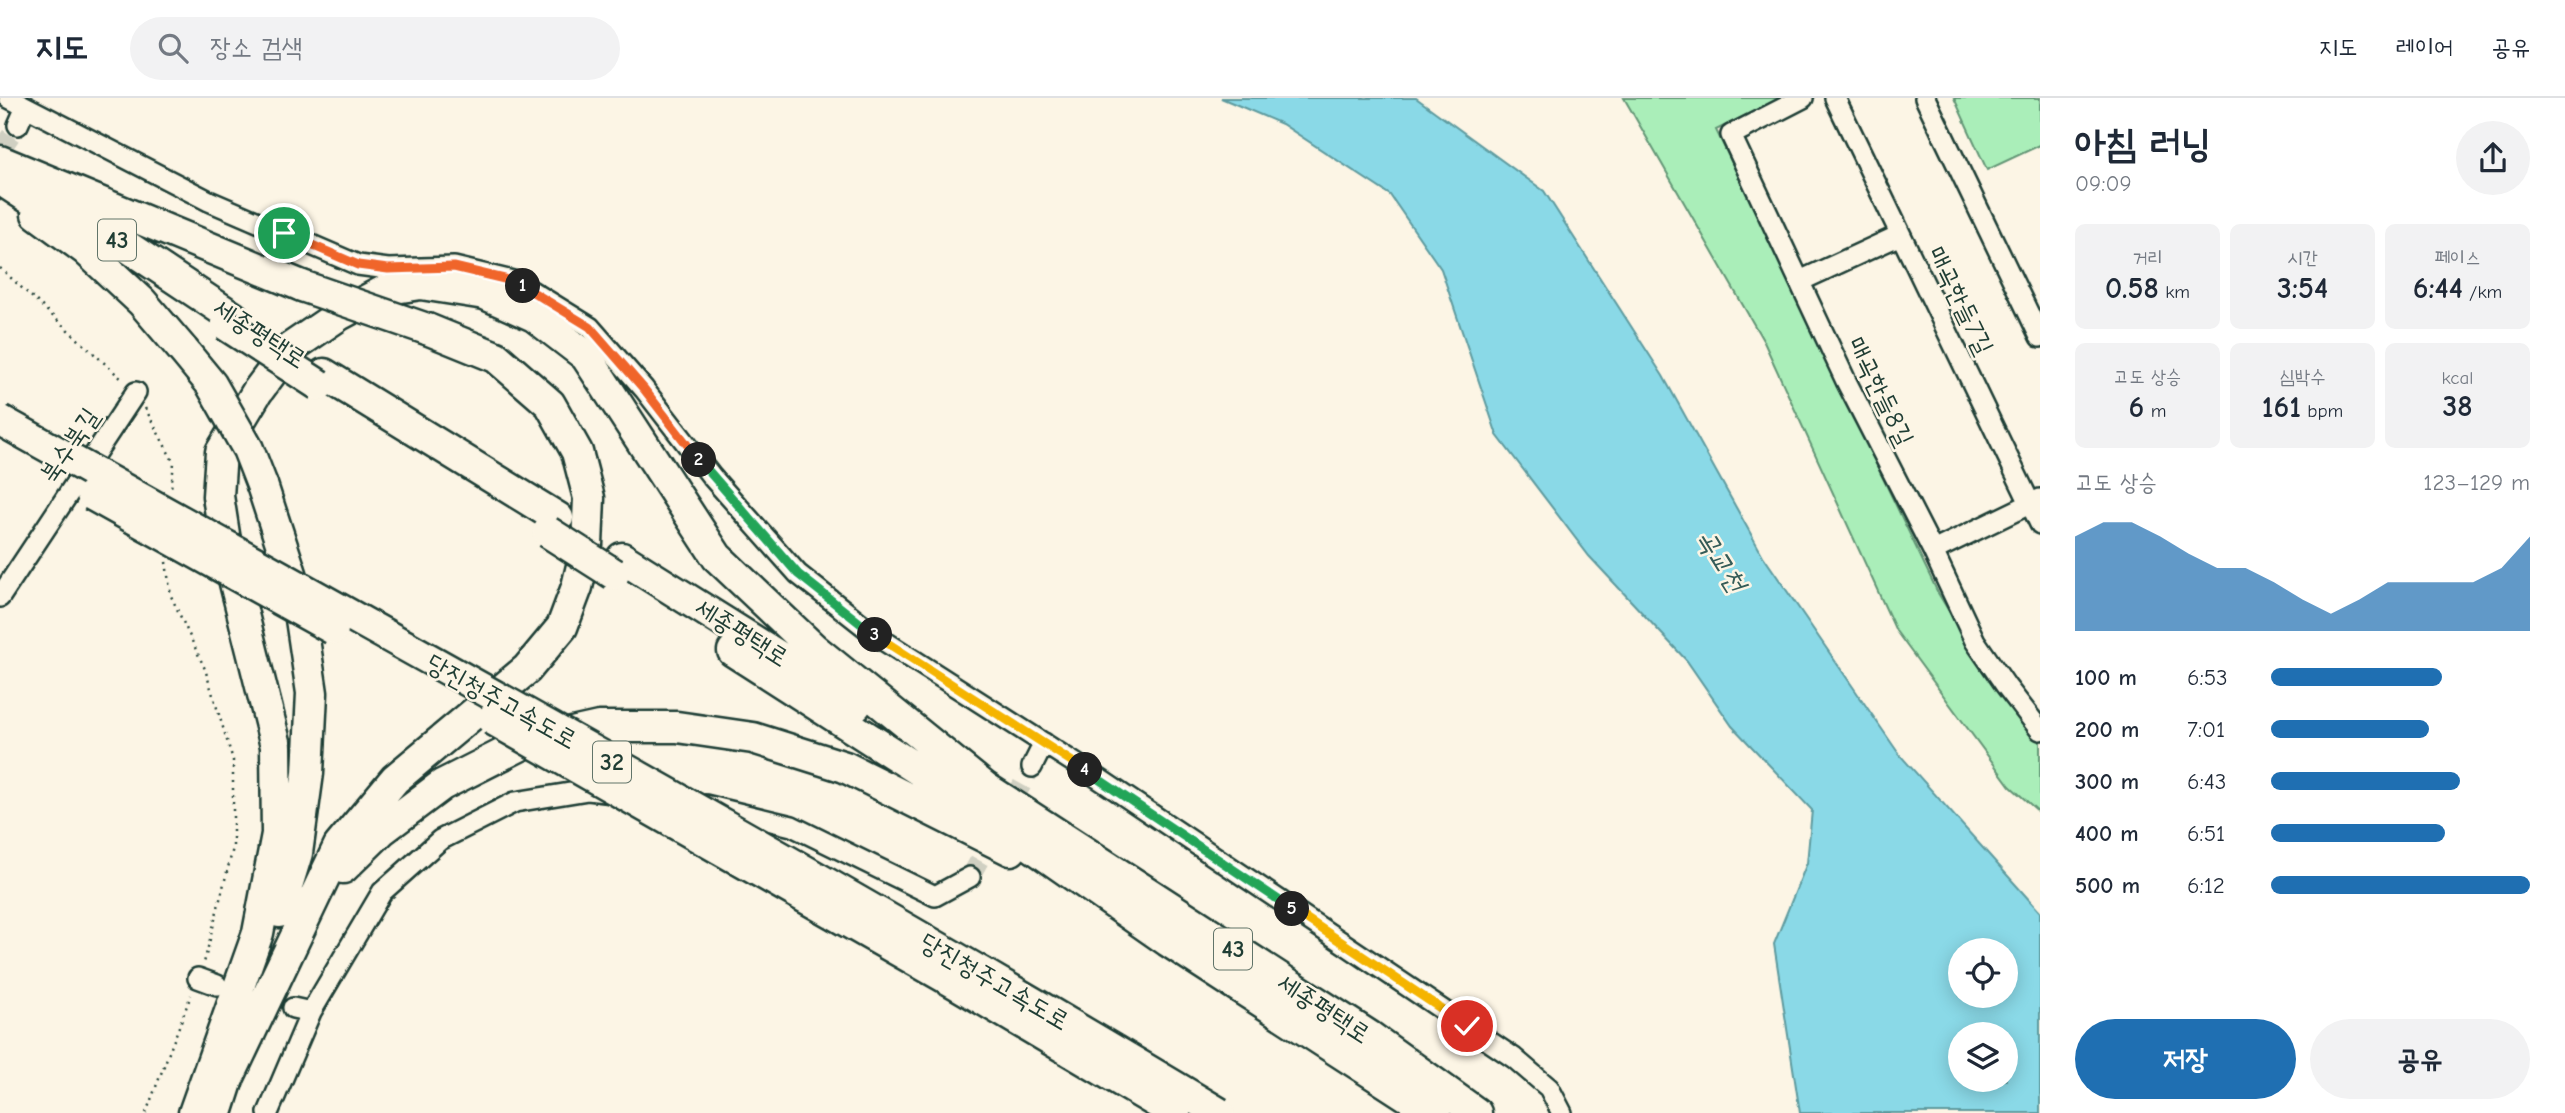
<!DOCTYPE html>
<html lang="ko">
<head>
<meta charset="utf-8">
<style>
  :root { --surface:#fff; --page:#f2f2f3; --text:#1f2937; --muted:#747a83; --line:#e0e1e3; --accent:#1f6fb2 }
  body { margin:0; font-family:"Comic Neue","Poor Story",sans-serif; background:var(--page); color:var(--text); height:100vh; display:flex; flex-direction:column; font-size:26px; white-space:nowrap }
  * { box-sizing:border-box; margin:0 }
  p { font-size:23px; color:var(--muted) }
  .icon { flex:none; width:38px; height:38px; fill:none; stroke:currentColor; stroke-width:2; stroke-linecap:round; stroke-linejoin:round }
  .map { position:relative; flex:1; overflow:hidden }
  .details { display:flex; flex-direction:column; background:var(--surface); width:525px }
  .details>* { flex:none }
  .fabs { position:absolute; left:1948px; top:840px; display:grid; gap:14px }
  .fabs a { display:grid; place-items:center; width:70px; height:70px; border-radius:50%; background:var(--surface); box-shadow:0 4px 18px #0003; font-size:35px }
  .pin { position:absolute; display:grid; place-items:center; width:60px; height:60px; color:#fff; margin:-30px; border:4px solid #fff; border-radius:50%; box-shadow:0 2px 7px #0007 }
  .km { position:absolute; width:35px; height:35px; margin:-18px; border-radius:50%; background:#222; color:#fff; font-size:19px; line-height:35px; text-align:center }
  .round { display:grid; place-items:center; flex:none; width:74px; height:74px; border-radius:37px; background:var(--page) }
  .head { display:flex; align-items:center; justify-content:space-between; height:119px; padding:0 35px }
  h1 { font-size:38px; font-weight:700; line-height:52px }
  .stats { display:grid; grid-template-columns:repeat(3,1fr); gap:10px; height:119px; padding:7px 35px }
  .stats div { display:grid; align-content:center; border-radius:10px; background:var(--page); text-align:center }
  .stats b { font-size:30px; font-weight:700 }
  .stats small { font-size:19px; font-weight:400 }
  .stats p { font-size:19px }
  .chart { height:196px; padding:14px 35px }
  .chart p { display:flex; justify-content:space-between }
  .chart svg { width:100%; height:126px; margin-top:7px; fill:var(--accent); opacity:.7 }
  .primary-button { display:flex; gap:14px; margin-top:auto; padding:14px 35px }
  .primary-button a { flex:1; height:80px; border-radius:42px; background:var(--accent); color:#fff; font-size:28px; font-weight:700; line-height:80px; text-align:center }
  .primary-button a+a { background:var(--page); color:var(--text) }
  ul { padding:0 35px; list-style:none; font-size:23px }
  li { display:grid; grid-template-columns:112px 84px 1fr; align-items:center; height:52px }
  li i { height:18px; border-radius:9px; background:var(--accent) }
  header { display:flex; align-items:center; gap:42px; box-sizing:border-box; height:98px; padding:0 35px; background:var(--surface); border-bottom:2px solid var(--line) }
  header strong { font-size:33px }
  nav { display:flex; gap:38px; margin-inline-start:auto; font-size:24px }
  .search { width:490px; height:63px; background:var(--page); display:flex; align-items:center; gap:18px; box-sizing:border-box; padding:0 24px; border-radius:38px; color:var(--muted); font-size:26px }
  main { display:flex; flex:1; min-height:0 }
  .map>svg:first-child { display:block }
</style>
</head>
<body>
<header>
<strong>지도</strong>
<div class="search"><svg class="icon" aria-label="search" viewBox="0 0 24 24"><circle cx="10" cy="10" r="6"/><path d="M15 15l6 6"/></svg>장소 검색</div>
<nav><a>지도</a><a>레이어</a><a>공유</a></nav>
</header>
<main>
<div class="map">
<svg width="2040" height="1015" viewBox="0 0 2040 1015">
  <rect width="100%" height="100%" fill="#fcf5e5"/>
  <filter id="ink" filterUnits="userSpaceOnUse"><feTurbulence type="fractalNoise" baseFrequency=".0143" numOctaves="2"/><feDisplacementMap in="SourceGraphic" scale="14" xChannelSelector="R" yChannelSelector="G"/><feConvolveMatrix kernelMatrix="1 2 1 2 8 2 1 2 1" color-interpolation-filters="sRGB"/></filter>
  <g filter="url(#ink)">
    <!-- green -->
    <path fill="#aaeeb9" stroke="#649676" stroke-width="2" d="M1624,0H1781L1716,32L1938,495L1998,595L2040,644V715L2010,688L1896,533L1764,244Z
      M1954,0H2040V47L1987,72Z"/>
    <!-- water -->
    <path fill="#8ad9e7" stroke="#5f9b9f" stroke-width="2" fill-rule="evenodd" d="M1221,0H1416L1544,93L1663,278L1763,458L1899,656L2040,814V1015H1800L1774,846L1807,765L1812,712L1732,628L1687,563L1589,458L1497,337L1441,171L1390,97L1282,26ZM1960,852H2006V898H1960ZM1960,936H2006V982H1960Z"/>
    <g fill="none" stroke-linecap="round" stroke-linejoin="round">
      <!-- minor-tunnel -->
      <path stroke="#d0d0c2" stroke-width="19" stroke-dasharray="19 10" stroke-linecap="butt" d="M0,53L18,27
        M970,779L1032,669"/>
      <defs>
        <path id="minor" d="M9,0L209,103L358,167L388,171L454,169L517,184L590,229L644,291L712,379L798,476L878,539L1095,678L1514,960L1549,990L1562,1015
          M1803,0L1731,37L1846,283L1933,453L1975,543L2006,588L2040,632
          M1835,0L2040,426
          M1925,0L2040,239
          M18,27L26,9
          M1800,183L1900,137
          M1933,453L2040,401
          M0,499L136,294
          M1032,669L1044,645
          M705,707L792,728L935,798L970,779
          M198,880L217,887
          M293,910L311,914
          M268,1015L311,914L382,794L440,742L515,704L588,692L613,695"/>
        <path id="highway" d="M0,63L302,188
          M0,81L61,121
          M50,97L233,219
          M37,116L86,152L142,204L183,252
          M324,276L558,420
          M262,387L297,494L312,595L308,675L297,755L279,814
          M622,460L856,607
          M733,553L976,709L1168,843L1434,1015
          M972,681L1369,938L1476,1015
          M343,770L382,732L442,687L523,646L599,629H677L753,640L845,669L1011,752
          M194,1015L258,835L277,736L276,648L226,449L218,398L221,354L257,294L289,251L339,217L388,191L421,186L485,196L534,218L586,258L717,459L813,550L987,691
          M217,1015L228,981L339,748L395,681L527,571L562,529L577,489L587,447L589,400L577,354L550,306L496,259L427,231"/>
      </defs>
      <!-- minor casing -->
      <use href="#minor" stroke="#1f3d34" stroke-width="24"/>
      <!-- highway casing -->
      <use href="#highway" stroke="#1f3d34" stroke-width="35"/>
      <!-- path -->
      <path stroke="#1f3d34" stroke-width="2.5" stroke-dasharray="2 5" stroke-linecap="butt" d="M0,170L124,283
        M145,310L174,365L171,391
        M166,464L171,498L205,571L233,662V750L204,865
        M146,1015L191,897"/>
      <!-- minor -->
      <use href="#minor" stroke="#fcf5e5" stroke-width="19"/>
      <!-- highway -->
      <use href="#highway" stroke="#fcf5e5" stroke-width="30"/>
      <defs>
        <path id="highway-bridge" d="M302,188L427,231
          M226,227L319,287
          M183,252L211,286L248,351L262,387
          M0,322C408,550 818,774 1219,1015
          M92,397L333,531
          M548,434L614,476
          M492,621L957,886L1175,1015"/>
      </defs>
      <!-- highway-bridge casing -->
      <use href="#highway-bridge" stroke="#1f3d34" stroke-width="35" stroke-linecap="butt"/>
      <!-- highway-bridge -->
      <use href="#highway-bridge" stroke="#fcf5e5" stroke-width="30"/>
    </g>
  </g>
  <g fill="none" stroke-linecap="round" stroke-linejoin="round" filter="url(#ink)">
    <defs>
      <path id="split-1" d="M284,135L358,167L388,171L454,169L517,184L523,188"/>
      <path id="split-2" d="M523,188L590,229L644,291L699,362"/>
      <path id="split-3" d="M699,362L798,476L875,537"/>
      <path id="split-4" d="M875,537L1085,672"/>
      <path id="split-5" d="M1085,672L1292,811"/>
      <path id="split-6" d="M1292,811L1467,928"/>
    </defs>
    <!-- split-1 casing -->
    <use href="#split-1" stroke="#fff" stroke-width="14"/>
    <!-- split-2 casing -->
    <use href="#split-2" stroke="#fff" stroke-width="14"/>
    <!-- split-3 casing -->
    <use href="#split-3" stroke="#fff" stroke-width="14"/>
    <!-- split-4 casing -->
    <use href="#split-4" stroke="#fff" stroke-width="14"/>
    <!-- split-5 casing -->
    <use href="#split-5" stroke="#fff" stroke-width="14"/>
    <!-- split-6 casing -->
    <use href="#split-6" stroke="#fff" stroke-width="14"/>
    <!-- split-1 -->
    <use href="#split-1" stroke="#f0652b" stroke-width="9"/>
    <!-- split-2 -->
    <use href="#split-2" stroke="#f0652b" stroke-width="9"/>
    <!-- split-3 -->
    <use href="#split-3" stroke="#22a559" stroke-width="9"/>
    <!-- split-4 -->
    <use href="#split-4" stroke="#f5b400" stroke-width="9"/>
    <!-- split-5 -->
    <use href="#split-5" stroke="#22a559" stroke-width="9"/>
    <!-- split-6 -->
    <use href="#split-6" stroke="#f5b400" stroke-width="9"/>
  </g>
  <g text-anchor="middle" stroke-width="5" stroke-linejoin="round" paint-order="stroke">
    <!-- shield labels -->
    <g fill="#fcf5e5" stroke="#617469" stroke-width="2">
      <rect x="98" y="121.5" width="38" height="41" rx="5"/>
      <rect x="593" y="643.5" width="38" height="41" rx="5"/>
      <rect x="1214" y="830.5" width="38" height="41" rx="5"/>
    </g>
    <g font-size="24" font-weight="bold" fill="#1f3d34">
      <text x="117" y="150">43</text>
      <text x="612" y="672">32</text>
      <text x="1233" y="859">43</text>
    </g>
    <!-- street labels -->
    <g font-size="26" fill="#1f3d34" stroke="#fcf5e5">
      <text transform="translate(1961 202) rotate(64)" y="9">매곡한들7길</text>
      <text transform="translate(260 235) rotate(33)" y="9">세종평택로</text>
      <text transform="translate(1881 293) rotate(64)" y="9">매곡한들8길</text>
      <text transform="translate(69 347) rotate(-56)" y="9">북수북길</text>
      <text transform="translate(742 534) rotate(32)" y="9">세종평택로</text>
      <text transform="translate(502 603) rotate(29)" y="9">당진청주고속도로</text>
      <text transform="translate(995 883) rotate(30)" y="9">당진청주고속도로</text>
      <text transform="translate(1324 910) rotate(33)" y="9">세종평택로</text>
    </g>
    <!-- water labels -->
    <g font-size="28" font-style="italic" fill="#345c58" stroke="#fcf5e5">
      <text transform="translate(1722 462) rotate(58)" y="10">곡교천</text>
    </g>
  </g>
</svg>
<div class="fabs">
<a><svg class="icon" aria-label="locate" viewBox="0 0 24 24"><circle cx="12" cy="12" r="6"/><path d="M12 2v4M12 18v4M2 12h4M18 12h4"/></svg></a>
<a><svg class="icon" aria-label="layers" viewBox="0 0 24 24"><path d="M12 4l9 5-9 5-9-5zM3 14l9 5 9-5"/></svg></a>
</div>
<div class="pin" style="left:284px;top:135px;background:#1e9e55"><svg class="icon" aria-label="arrive" viewBox="0 0 24 24"><path d="M6 21V4h12l-3 4 3 4H6"/></svg></div>
<div class="pin" style="left:1467px;top:928px;background:#d93025"><svg class="icon" aria-label="check" viewBox="0 0 24 24"><path d="M5 12l5 5 9-10"/></svg></div>
<b class="km" style="left:523px;top:188px">1</b>
<b class="km" style="left:699px;top:362px">2</b>
<b class="km" style="left:875px;top:537px">3</b>
<b class="km" style="left:1085px;top:672px">4</b>
<b class="km" style="left:1292px;top:811px">5</b>
</div>
<section class="details">
<div class="head"><div><h1>아침 러닝</h1><p>09:09</p></div><a class="round"><svg class="icon" aria-label="share" viewBox="0 0 24 24"><path d="M12 15V3M7 8l5-5 5 5M5 13v7h14v-7"/></svg></a></div>
<div class="stats">
<div><p>거리</p><b>0.58<small> km</small></b></div>
<div><p>시간</p><b>3:54</b></div>
<div><p>페이스</p><b>6:44<small> /km</small></b></div>
</div>
<div class="stats">
<div><p>고도 상승</p><b>6<small> m</small></b></div>
<div><p>심박수</p><b>161<small> bpm</small></b></div>
<div><p>kcal</p><b>38</b></div>
</div>
<div class="chart"><p><span>고도 상승</span>123–129 m</p>
<svg viewBox="0 0 160 44" preserveAspectRatio="none"><path d="M0 44V11L10 6L20 6L30 11L40 17L50 22L60 22L70 27L80 33L90 38L100 33L110 27L120 27L130 27L140 27L150 22L160 11V44z"/></svg>
</div>
<ul>
<li><b>100 m</b>6:53<i style="width:66%"></i></li>
<li><b>200 m</b>7:01<i style="width:61%"></i></li>
<li><b>300 m</b>6:43<i style="width:73%"></i></li>
<li><b>400 m</b>6:51<i style="width:67%"></i></li>
<li><b>500 m</b>6:12<i style="width:100%"></i></li>
</ul>
<div class="primary-button"><a>저장</a><a>공유</a></div>
</section>
</main>
</body>
</html>
